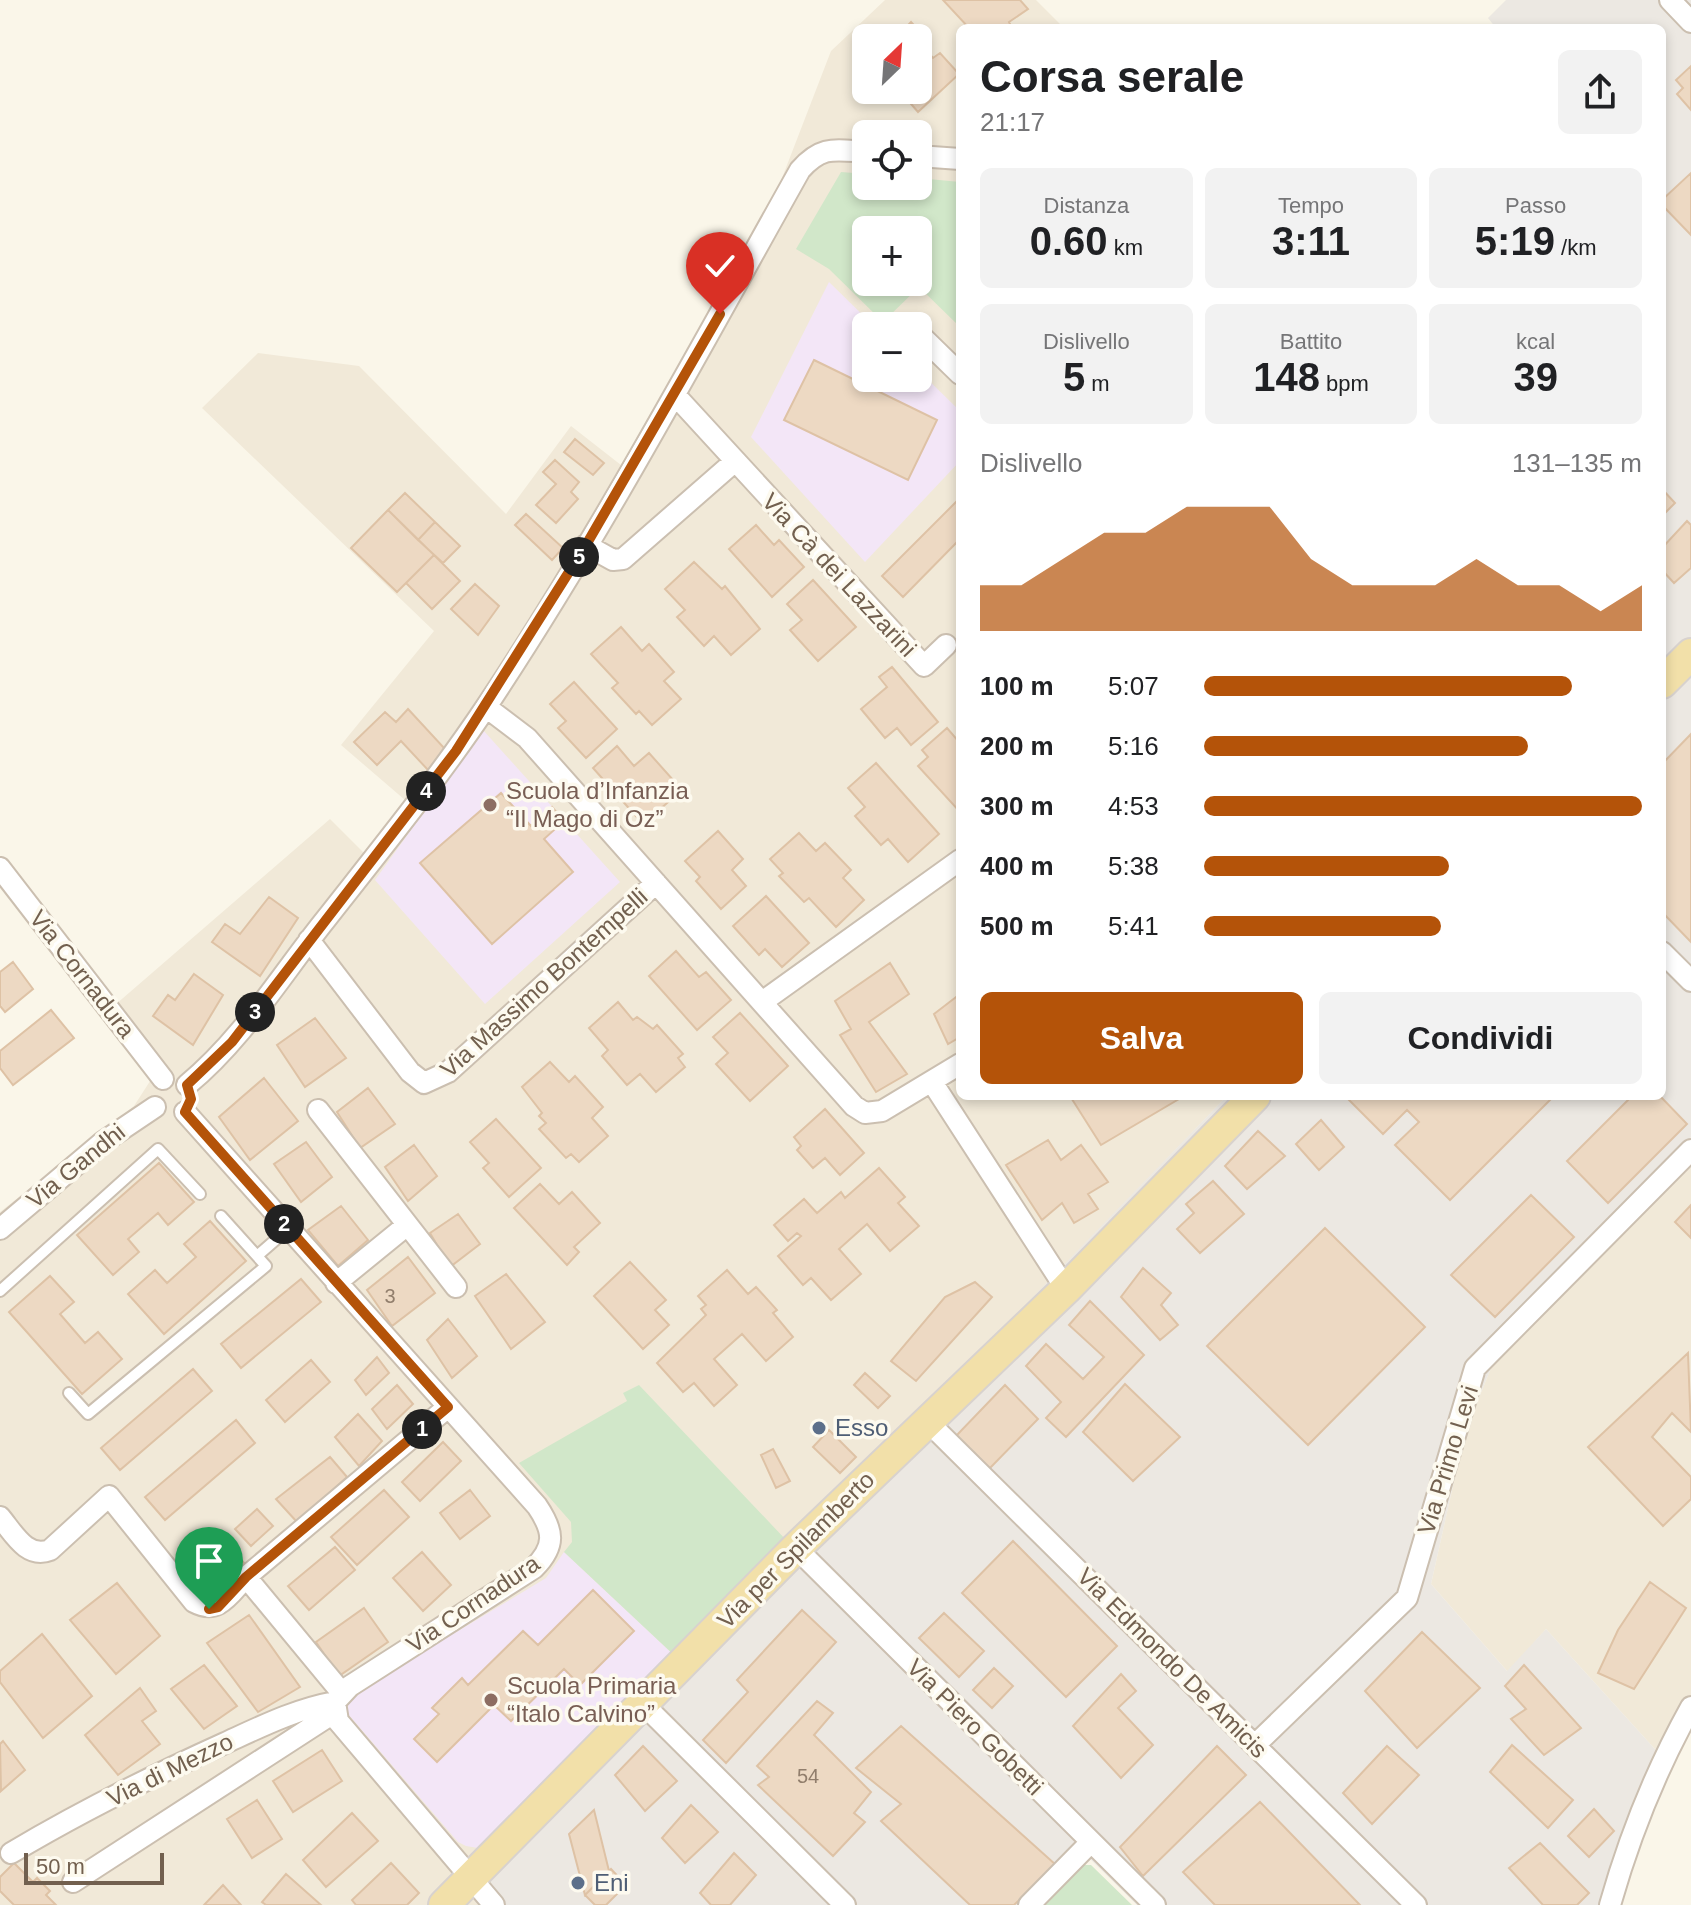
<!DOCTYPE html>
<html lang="it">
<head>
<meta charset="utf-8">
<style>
  :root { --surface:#fff; --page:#f2f2f2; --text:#202124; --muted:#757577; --accent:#b45309 }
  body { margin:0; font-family:Helvetica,sans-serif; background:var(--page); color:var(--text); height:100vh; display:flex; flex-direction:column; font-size:30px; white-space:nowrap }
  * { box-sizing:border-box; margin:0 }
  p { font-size:26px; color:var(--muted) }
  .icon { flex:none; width:44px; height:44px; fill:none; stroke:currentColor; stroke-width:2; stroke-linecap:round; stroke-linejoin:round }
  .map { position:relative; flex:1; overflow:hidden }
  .panel { position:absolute; left:956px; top:24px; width:710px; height:1076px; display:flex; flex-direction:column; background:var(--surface); border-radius:12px; box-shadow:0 4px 12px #0003 }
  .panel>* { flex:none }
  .needle { width:52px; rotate:25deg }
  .fabs { position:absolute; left:852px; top:24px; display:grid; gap:16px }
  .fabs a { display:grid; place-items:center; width:80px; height:80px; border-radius:12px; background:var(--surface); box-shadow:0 4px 12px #0003; font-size:40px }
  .scale { position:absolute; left:24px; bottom:20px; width:140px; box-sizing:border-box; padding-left:8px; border:4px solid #72604f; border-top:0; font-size:22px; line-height:28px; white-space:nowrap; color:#72604f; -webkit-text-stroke:6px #fdfaef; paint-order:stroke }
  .pin { position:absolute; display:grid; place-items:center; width:68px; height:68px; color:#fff; margin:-82px -34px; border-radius:50% 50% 50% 0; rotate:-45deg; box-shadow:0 0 8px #0007 }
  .pin .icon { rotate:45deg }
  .km { position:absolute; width:40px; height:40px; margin:-20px; border-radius:50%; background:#222; color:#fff; font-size:22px; line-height:40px; text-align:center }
  .round { display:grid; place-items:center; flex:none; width:84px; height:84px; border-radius:12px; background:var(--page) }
  .head { display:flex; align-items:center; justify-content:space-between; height:136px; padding:0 24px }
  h1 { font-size:44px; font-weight:800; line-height:60px }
  .figures { display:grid; grid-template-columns:repeat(3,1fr); gap:12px; height:136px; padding:8px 24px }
  .figures div { display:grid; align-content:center; border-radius:12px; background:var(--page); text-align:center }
  .figures b { font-size:40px; font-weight:800 }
  .figures small { font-size:22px; font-weight:400 }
  .figures p { font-size:22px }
  .chart { height:224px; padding:16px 24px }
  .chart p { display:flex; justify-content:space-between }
  .chart svg { width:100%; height:144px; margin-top:8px; fill:var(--accent); opacity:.7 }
  .primary-button { display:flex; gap:16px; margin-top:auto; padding:16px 24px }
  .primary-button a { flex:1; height:92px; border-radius:12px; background:var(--accent); color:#fff; font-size:32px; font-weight:800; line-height:92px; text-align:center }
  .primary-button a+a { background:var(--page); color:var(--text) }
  ul { padding:0 24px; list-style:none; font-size:26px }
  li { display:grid; grid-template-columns:128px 96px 1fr; align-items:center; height:60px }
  li i { height:20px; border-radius:10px; background:var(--accent) }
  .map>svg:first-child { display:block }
</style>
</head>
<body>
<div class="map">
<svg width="1691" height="1905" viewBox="0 0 1691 1905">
  <rect width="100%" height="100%" fill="#faf6e9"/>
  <!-- residential -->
  <path fill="#f1e9d8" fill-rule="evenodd" d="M885,0H1036L1064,28H960V1096H1227L758,1584L498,1905H0V1212L134,1106L163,1061L115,1005L330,819L364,853L405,800L341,745L434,631L202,408L258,353L359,366L506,514L571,426L621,465L777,191L831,51ZM866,38H918V90H866ZM866,134H918V186H866ZM866,230H918V282H866ZM866,326H918V378H866Z
    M1691,1137V1702L1663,1758L1546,1629L1508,1672L1431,1584L1465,1432L1500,1346Z"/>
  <!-- industrial -->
  <path fill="#ece8e2" d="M1506,0H1691V1137L1500,1346L1465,1432L1431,1584L1507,1671L1546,1629L1663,1758L1615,1905H1137L1087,1856L1040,1905H498L472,1877L1227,1096H1662V28H1496L1488,18Z"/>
  <!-- education -->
  <path fill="#f3e6f7" d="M829,282L874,326H866V378H918V370L960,411V461L865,562L751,437Z
    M483,730L620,882L485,1004L375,880Z
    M564,1552L676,1657L484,1849L466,1846L458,1842L348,1714V1703L350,1696L546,1578Z"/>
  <!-- green -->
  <path fill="#d1e7c9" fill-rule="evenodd" d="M841,172L866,174V186H918V178L960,182V327L919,287L883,322L829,269L796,249ZM866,230H918V282H866Z
    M639,1385L788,1542L676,1657L564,1552L572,1542L571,1522L519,1463L627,1401L623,1393Z
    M1083,1865H1091L1132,1905H1043Z"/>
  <!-- building -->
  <path fill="#edd9c3" stroke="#dec2a5" stroke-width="2" d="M943,0H1020L1028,9L1009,22L1012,28H969Z
    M911,22L930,43L925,48L933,58L940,53L959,74L918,112L899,90H918V38H896Z
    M1691,66V110L1677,94L1683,88L1676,80Z
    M1691,173V235L1662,205V200Z
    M814,360L937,420L908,480L784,420Z
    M575,439L604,463L593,475L564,452Z
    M555,460L579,482L571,492L578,499L556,523L536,505L556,484L543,472Z
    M1662,489L1675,503L1662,516Z
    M405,493L435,522L418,540L388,510Z
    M960,498V539L903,597L882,576Z
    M388,510L434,555L397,592L351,548Z
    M526,514L563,548L552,560L515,525Z
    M1687,521L1691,525V568L1674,583L1662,570V548Z
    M435,522L460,546L443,563L418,540Z
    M756,525L774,545L779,540L804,567L772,597L729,549Z
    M434,555L460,581L432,609L406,583Z
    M694,562L722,589L725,586L760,629L731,655L714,636L704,646L677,617L685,610L665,589Z
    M813,580L856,627L818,661L790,630L802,620L787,604Z
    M475,584L499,606L478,635L451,609Z
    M621,627L642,651L649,644L674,672L664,681L681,699L652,725L639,711L636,714L612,688L618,683L591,654Z
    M892,667L938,722L911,745L897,728L885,738L861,709L887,687L879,677Z
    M574,682L617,729L586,758L558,728L566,721L550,704Z
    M408,709L445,749L428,770L401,741L377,765L354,742L385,712L396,722Z
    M947,728L960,743V812L918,766L928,757L922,750Z
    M1691,734V942L1662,912V764Z
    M617,746L634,766L649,753L682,790L643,824L593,768Z
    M876,763L939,834L908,862L888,839L881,845L855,816L865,807L848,788Z
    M501,793L531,826L552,807L564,821L544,839L573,872L492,944L420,863Z
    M718,831L743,859L732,870L746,886L721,909L696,881L700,877L685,861Z
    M799,833L816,851L825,843L851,870L843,878L864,900L836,927L809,898L804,902L779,876L783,873L770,859Z
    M766,896L809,943L782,967L765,949L759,955L733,926Z
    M269,897L298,918L260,976L212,942L225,924L240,934Z
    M676,951L699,977L706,972L731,1000L697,1030L649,976Z
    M13,962L33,989L5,1012L0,1006V972Z
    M890,963L909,994L869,1022L907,1074L876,1092L840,1035L851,1029L835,1001Z
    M194,974L223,995L193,1045L153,1016L168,995L175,1000Z
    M960,994V1037L948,1044L934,1014Z
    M618,1002L633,1020L637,1017L653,1029L657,1025L683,1054L678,1058L685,1067L656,1092L640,1074L627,1085L602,1056L608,1050L589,1028Z
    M51,1010L74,1038L13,1085L0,1068V1051Z
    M740,1013L788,1066L750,1101L716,1064L728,1053L713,1037Z
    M315,1018L346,1058L305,1087L277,1045Z
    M550,1062L569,1082L575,1076L603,1107L592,1118L608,1136L579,1162L571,1154L566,1158L539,1129L546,1123L539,1116L542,1113L522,1087Z
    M264,1078L298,1121L250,1160L219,1117Z
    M368,1088L395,1124L360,1148L337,1112Z
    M1070,1096H1184L1101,1145Z
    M1345,1096H1554L1450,1200L1395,1145L1419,1122L1407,1110L1383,1134Z
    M1632,1096H1660L1687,1124L1608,1203L1567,1161Z
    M825,1109L864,1153L840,1175L825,1158L813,1168L797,1150L801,1146L794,1137Z
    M496,1119L541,1168L509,1197L483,1168L489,1163L470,1142Z
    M1321,1120L1344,1147L1319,1170L1296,1144Z
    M1258,1131L1285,1156L1247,1189L1225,1166Z
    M1048,1140L1061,1160L1081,1145L1108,1182L1088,1194L1098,1209L1074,1223L1062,1203L1042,1220L1006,1165Z
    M306,1142L332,1177L301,1202L274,1164Z
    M414,1145L437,1176L408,1201L385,1167Z
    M159,1163L194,1202L168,1225L158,1213L128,1239L139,1252L113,1275L77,1235Z
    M879,1168L905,1197L898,1203L919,1226L890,1251L867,1224L839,1249L861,1274L831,1300L811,1278L803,1285L778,1256L801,1236L797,1233L788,1241L774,1225L804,1199L817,1213L841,1192L845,1198Z
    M1213,1181L1244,1214L1200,1253L1177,1229L1194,1213L1186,1204Z
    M540,1184L559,1204L572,1192L600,1223L574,1247L579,1252L567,1265L514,1208Z
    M1531,1195L1574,1237L1495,1317L1451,1275Z
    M1691,1205V1238L1675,1222Z
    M341,1206L368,1240L338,1266L308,1230Z
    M458,1214L480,1244L450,1267L430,1233Z
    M210,1221L246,1261L164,1334L128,1294L155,1270L167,1283L196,1257L184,1244Z
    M1325,1228L1425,1327L1308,1445L1207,1346Z
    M408,1257L435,1293L392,1326L367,1290Z
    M630,1262L666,1300L655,1310L669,1325L643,1349L594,1296Z
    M1143,1268L1171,1293L1161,1305L1178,1325L1160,1340L1121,1297Z
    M727,1270L748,1294L756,1287L777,1310L773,1313L793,1337L766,1361L742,1334L714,1359L737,1385L714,1406L694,1383L683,1392L657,1363L706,1315L701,1309L706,1305L698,1296Z
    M506,1274L545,1322L511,1349L475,1296Z
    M50,1276L74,1302L60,1314L85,1343L98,1332L122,1359L82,1394L9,1312Z
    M301,1279L321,1302L241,1368L221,1344Z
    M975,1282L992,1297L916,1381L891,1361L945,1297Z
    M1090,1301L1144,1355L1066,1437L1046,1418L1061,1402L1026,1366L1046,1344L1083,1379L1104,1357L1069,1325Z
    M448,1319L477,1356L452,1378L427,1340Z
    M1688,1353L1691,1432L1672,1413L1652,1437L1691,1477V1499L1663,1526L1588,1447Z
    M377,1357L389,1373L366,1395L355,1380Z
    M311,1360L330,1382L285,1422L266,1400Z
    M193,1369L212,1391L120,1470L101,1448Z
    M865,1373L890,1396L878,1408L854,1385Z
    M1125,1384L1180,1437L1133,1481L1083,1432Z
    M397,1385L413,1404L387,1429L372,1409Z
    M1005,1385L1038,1419L989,1469L956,1436Z
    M358,1414L382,1441L359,1466L335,1437Z
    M236,1420L255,1443L165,1520L145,1497Z
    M829,1430L856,1457L840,1473L813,1447Z
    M443,1442L461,1461L420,1501L402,1482Z
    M773,1449L790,1481L776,1488L761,1455Z
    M330,1457L347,1477L297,1522L276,1499Z
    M384,1490L409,1517L357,1565L331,1537Z
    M470,1490L490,1516L460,1539L440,1513Z
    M257,1509L273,1526L251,1546L235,1529Z
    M219,1536L245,1564L228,1580L202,1551Z
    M1013,1541L1117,1646L1066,1697L962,1593Z
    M335,1547L355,1570L309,1610L288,1586Z
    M422,1552L451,1585L423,1611L393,1578Z
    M1650,1582L1686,1608L1634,1689L1598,1673L1618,1630Z
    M117,1583L160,1636L116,1674L70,1620Z
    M593,1590L634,1631L580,1685L564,1669L511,1721L494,1705L437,1762L414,1739L439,1714L432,1708L462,1678L468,1685L523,1631L538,1645Z
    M364,1608L388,1642L339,1676L316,1642Z
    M802,1610L836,1642L726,1763L703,1740L748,1692L737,1680Z
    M944,1613L984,1651L959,1677L919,1638Z
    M249,1615L300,1687L258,1712L207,1643Z
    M1422,1632L1480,1688L1417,1748L1365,1691Z
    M42,1634L92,1696L43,1738L0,1682V1671Z
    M204,1665L237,1706L204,1729L171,1689Z
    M1524,1665L1581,1728L1544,1755L1511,1719L1526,1709L1505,1686Z
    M994,1668L1013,1686L992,1708L973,1690Z
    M1121,1674L1136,1691L1118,1708L1153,1745L1121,1778L1073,1726Z
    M140,1688L156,1711L142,1721L160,1744L118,1775L85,1735Z
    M817,1701L833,1713L814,1735L871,1792L854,1813L865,1822L833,1856L758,1785L769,1777L757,1766Z
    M901,1726L1056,1865L1014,1905H970L881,1821L901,1804L856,1768Z
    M3,1741L25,1770L1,1791L0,1744Z
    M1512,1745L1573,1800L1548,1828L1490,1772Z
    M643,1746L677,1781L645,1811L615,1775Z
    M1217,1746L1246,1775L1143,1876L1120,1847Z
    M1387,1746L1419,1775L1372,1824L1343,1793Z
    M322,1750L342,1781L293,1812L273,1781Z
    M257,1800L282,1839L252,1858L227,1819Z
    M1260,1802L1360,1905H1215L1183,1872Z
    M691,1805L718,1832L685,1863L662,1838Z
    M1594,1809L1614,1831L1589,1857L1568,1836Z
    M594,1810L609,1871L585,1895L569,1834Z
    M352,1813L378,1841L326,1887L303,1860Z
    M1540,1843L1589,1893L1577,1905H1543L1509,1868Z
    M734,1853L756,1875L730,1905H711L700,1893Z
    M14,1863L33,1882L37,1878L50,1891L46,1895L56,1905H14L0,1891V1877Z
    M391,1863L419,1893L407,1905H356L352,1900Z
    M611,1869L626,1885L606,1905H595L585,1895Z
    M286,1874L321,1905H266L262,1902Z
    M223,1885L241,1905H204Z"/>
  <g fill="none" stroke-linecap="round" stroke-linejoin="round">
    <defs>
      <path id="lane" d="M257,1256L288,1229
        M0,1291L158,1149L200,1194
        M69,1393L88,1414L266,1266L221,1216"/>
      <path id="street" d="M1670,0L1691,22
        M918,156L960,159
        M918,333L960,374
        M675,395L924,666L946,645
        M586,545L613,560L623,559L734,462
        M486,707L527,738L854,1106L865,1113L882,1111L960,1064
        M0,868L163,1079
        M309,940L410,1072L424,1083L448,1072L656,883
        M1662,952L1691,981
        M762,1002L960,860
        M932,1082L1066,1289
        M187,1085C243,1039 281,975 326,919C381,849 437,780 486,707C601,534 699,350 800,170C822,145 835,150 866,152
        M318,1110L456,1287
        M185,1112L537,1506C554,1531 556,1546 534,1568L350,1686L335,1702L338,1721L494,1905
        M0,1229L103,1142L155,1107
        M336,1283L406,1226
        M927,1421L1416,1905
        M0,1517C14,1534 27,1559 50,1550L109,1496L194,1602C219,1615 229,1595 246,1577L448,1407
        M796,1548L1155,1905
        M246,1577L342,1693
        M643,1704L845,1905
        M1255,1745L1407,1598L1475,1368L1691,1150
        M11,1853C80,1812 152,1776 225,1743C262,1726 296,1709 335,1702
        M73,1882L335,1712
        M1029,1905L1091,1842
        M1610,1905C1629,1838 1657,1768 1691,1707"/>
      <path id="primary" d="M1662,683L1691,654
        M444,1905L796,1548L1066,1289L1255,1096"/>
    </defs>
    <!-- lane casing -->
    <use href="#lane" stroke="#cbbfb0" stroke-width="14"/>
    <!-- street casing -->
    <use href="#street" stroke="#cbbfb0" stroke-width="24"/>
    <!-- primary casing -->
    <use href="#primary" stroke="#d8d2ce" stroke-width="34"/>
    <!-- lane -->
    <use href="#lane" stroke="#fff" stroke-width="10"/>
    <!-- street -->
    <use href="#street" stroke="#fff" stroke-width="20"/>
    <!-- primary -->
    <use href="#primary" stroke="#f2e0a9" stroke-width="30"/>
  </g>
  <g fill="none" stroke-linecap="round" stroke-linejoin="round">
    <defs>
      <path id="route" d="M209,1609L218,1607L246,1577L448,1407L185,1112L191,1099L187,1085L232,1042L456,751L586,545L720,314"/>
    </defs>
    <!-- route casing -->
    <use href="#route" stroke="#fff" stroke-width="16"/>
    <!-- route -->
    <use href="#route" stroke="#b45309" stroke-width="10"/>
  </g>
  <!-- markers -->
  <g fill="#8d6e63" stroke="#fdfaef" stroke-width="3">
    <circle cx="490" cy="805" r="8"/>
    <circle cx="491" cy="1700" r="8"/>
  </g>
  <g fill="#5c6f8a" stroke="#fdfaef" stroke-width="3">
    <circle cx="819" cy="1428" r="8"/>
    <circle cx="578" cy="1883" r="8"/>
  </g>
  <g text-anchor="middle" stroke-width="7" stroke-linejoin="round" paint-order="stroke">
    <!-- number labels -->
    <g font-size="20" fill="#917e6c">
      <text x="390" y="1303">3</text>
      <text x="808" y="1783">54</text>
    </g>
    <!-- street labels -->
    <g font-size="24" fill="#72604f" stroke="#fdfaef">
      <text transform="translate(839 575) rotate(47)" y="8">Via Cà dei Lazzarini</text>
      <text transform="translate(82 974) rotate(52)" y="8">Via Cornadura</text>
      <text transform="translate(544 983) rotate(-42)" y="8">Via Massimo Bontempelli</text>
      <text transform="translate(76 1166) rotate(-39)" y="8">Via Gandhi</text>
      <text transform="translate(1448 1460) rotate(-73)" y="8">Via Primo Levi</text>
      <text transform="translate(796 1550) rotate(-45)" y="8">Via per Spilamberto</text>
      <text transform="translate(473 1604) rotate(-34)" y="8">Via Cornadura</text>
      <text transform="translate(1172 1663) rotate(45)" y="8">Via Edmondo De Amicis</text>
      <text transform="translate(975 1727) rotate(45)" y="8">Via Piero Gobetti</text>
      <text transform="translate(170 1770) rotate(-26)" y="8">Via di Mezzo</text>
    </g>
    <!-- education labels -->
    <g font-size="24" fill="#785e54" stroke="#fdfaef" text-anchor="start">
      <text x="506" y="799">Scuola d’Infanzia<tspan x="506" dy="28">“Il Mago di Oz”</tspan></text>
      <text x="507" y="1694">Scuola Primaria<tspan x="507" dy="28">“Italo Calvino”</tspan></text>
    </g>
    <!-- service labels -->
    <g font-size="24" fill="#4e5e75" stroke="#fdfaef" text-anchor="start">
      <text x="835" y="1436">Esso</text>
      <text x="594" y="1891">Eni</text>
    </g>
  </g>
</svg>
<div class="fabs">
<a><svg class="needle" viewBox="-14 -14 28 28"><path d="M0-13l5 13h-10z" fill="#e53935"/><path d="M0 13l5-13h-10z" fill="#757577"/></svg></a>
<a><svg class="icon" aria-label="locate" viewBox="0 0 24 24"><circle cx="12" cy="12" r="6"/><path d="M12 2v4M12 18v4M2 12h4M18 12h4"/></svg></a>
<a>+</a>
<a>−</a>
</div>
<div class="scale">50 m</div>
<div class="pin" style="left:209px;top:1609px;background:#1e9e55"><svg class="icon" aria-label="arrive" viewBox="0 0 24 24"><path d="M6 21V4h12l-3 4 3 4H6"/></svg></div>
<div class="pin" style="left:720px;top:314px;background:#d93025"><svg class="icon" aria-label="check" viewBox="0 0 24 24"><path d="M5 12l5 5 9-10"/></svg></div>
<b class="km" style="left:422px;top:1429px">1</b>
<b class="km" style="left:284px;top:1224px">2</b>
<b class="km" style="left:255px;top:1012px">3</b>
<b class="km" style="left:426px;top:791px">4</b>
<b class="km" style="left:579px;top:557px">5</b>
<section class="panel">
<div class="head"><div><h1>Corsa serale</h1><p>21:17</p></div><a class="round"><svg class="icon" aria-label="share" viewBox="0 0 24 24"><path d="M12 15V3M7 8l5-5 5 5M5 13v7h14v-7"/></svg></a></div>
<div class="figures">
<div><p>Distanza</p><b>0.60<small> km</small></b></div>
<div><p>Tempo</p><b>3:11</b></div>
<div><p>Passo</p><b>5:19<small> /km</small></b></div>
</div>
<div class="figures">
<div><p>Dislivello</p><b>5<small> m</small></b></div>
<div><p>Battito</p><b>148<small> bpm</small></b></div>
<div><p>kcal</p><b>39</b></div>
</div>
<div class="chart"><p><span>Dislivello</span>131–135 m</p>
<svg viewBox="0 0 160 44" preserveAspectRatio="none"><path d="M0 44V30L10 30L20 22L30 14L40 14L50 6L60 6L70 6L80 22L90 30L100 30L110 30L120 22L130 30L140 30L150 38L160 30V44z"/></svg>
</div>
<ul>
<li><b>100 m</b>5:07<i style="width:84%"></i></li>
<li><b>200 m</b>5:16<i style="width:74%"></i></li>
<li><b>300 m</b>4:53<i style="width:100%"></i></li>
<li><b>400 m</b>5:38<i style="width:56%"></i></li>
<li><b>500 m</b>5:41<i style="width:54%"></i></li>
</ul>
<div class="primary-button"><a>Salva</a><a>Condividi</a></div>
</section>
</div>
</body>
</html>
